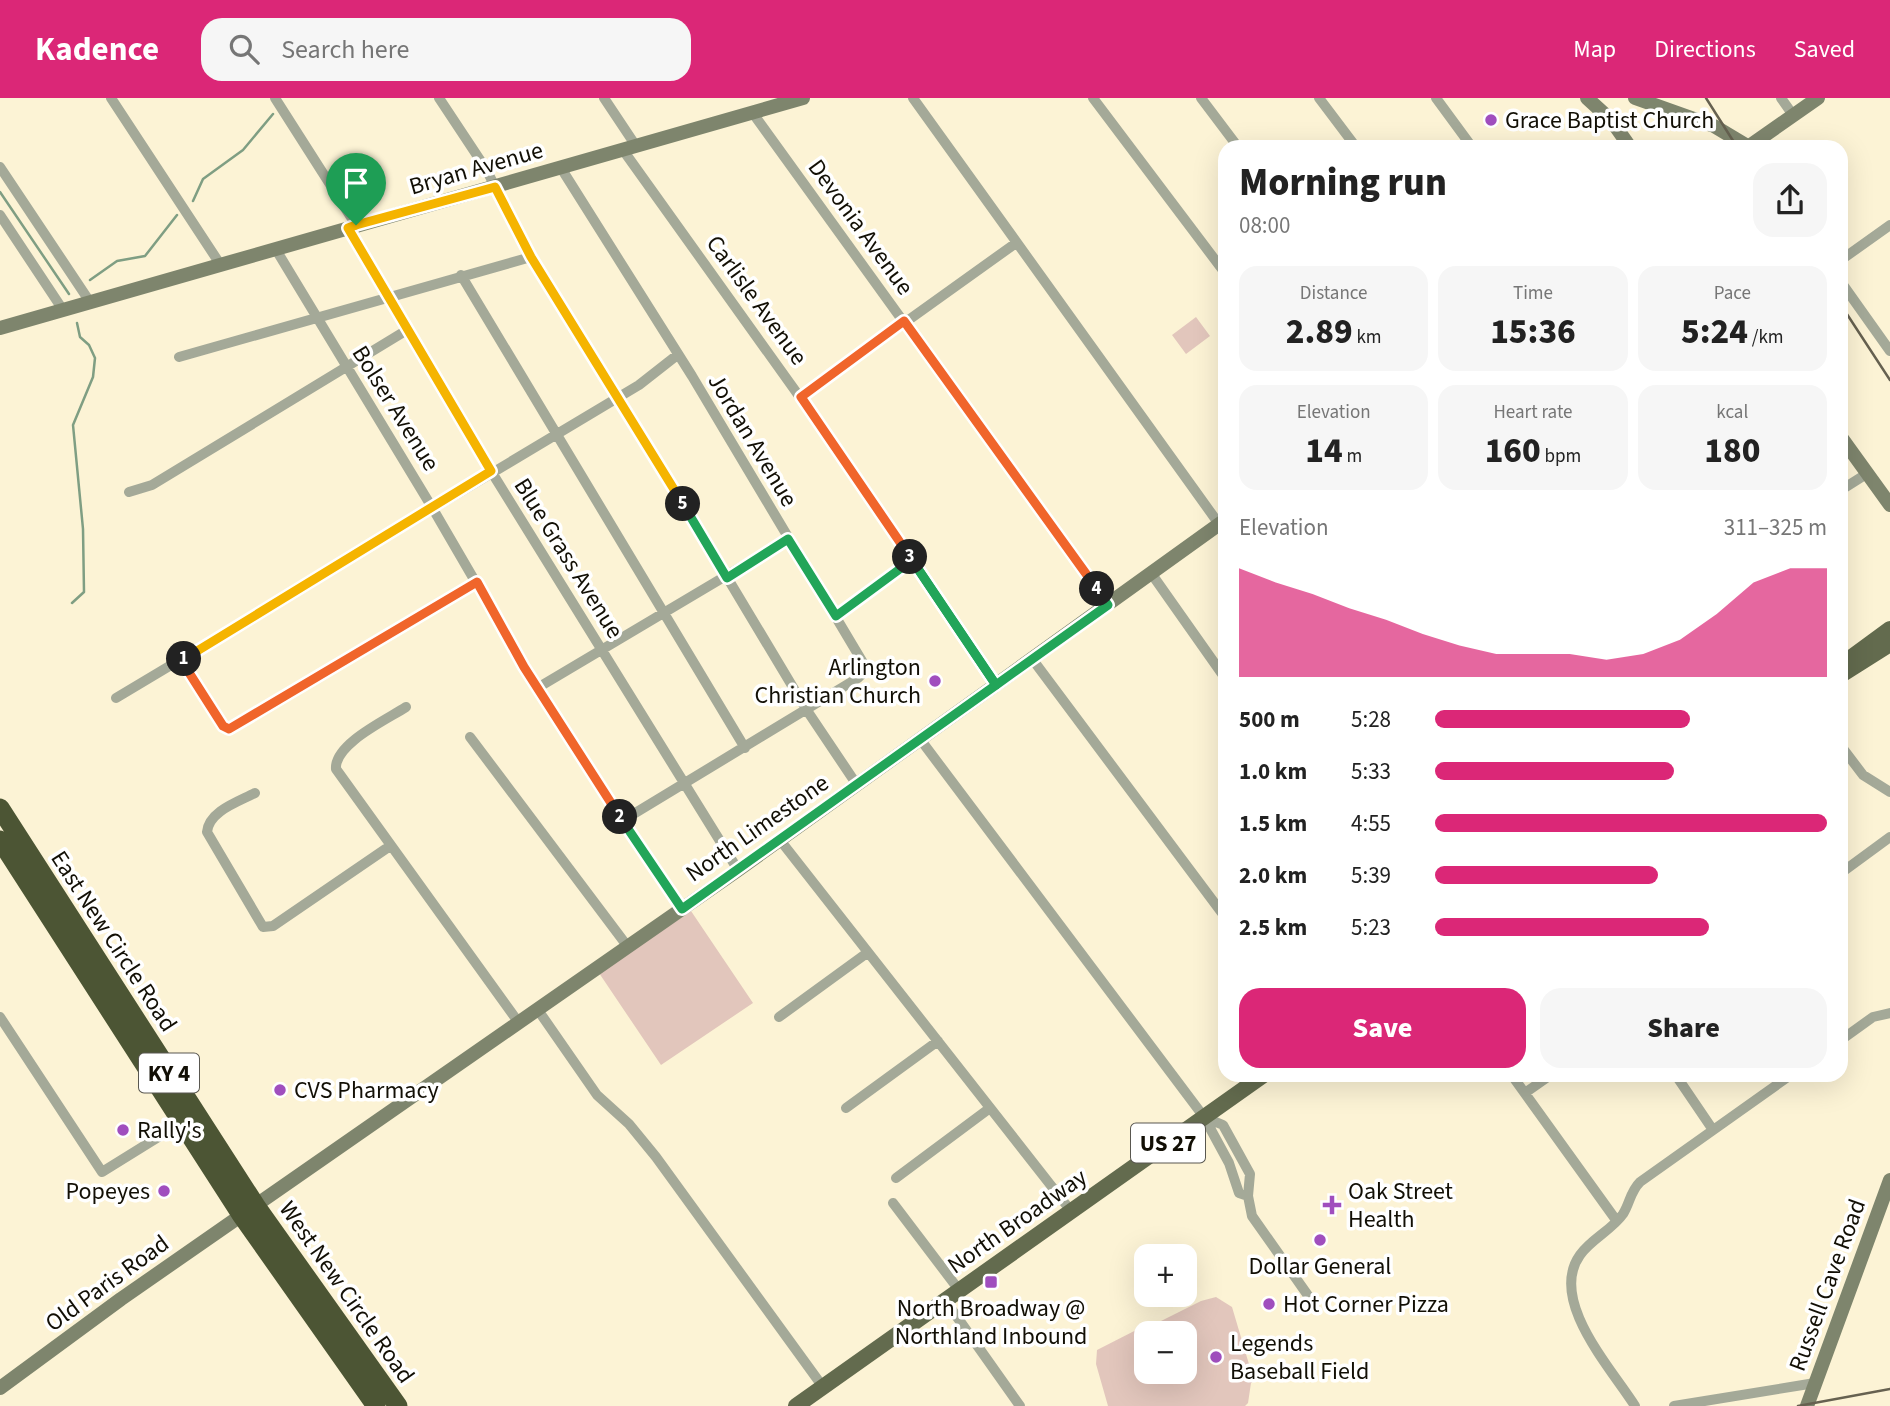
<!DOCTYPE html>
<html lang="en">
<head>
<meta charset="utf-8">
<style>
  :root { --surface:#fff; --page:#f6f6f6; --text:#222; --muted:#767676; --accent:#db2777 }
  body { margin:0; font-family:"Source Sans 3",sans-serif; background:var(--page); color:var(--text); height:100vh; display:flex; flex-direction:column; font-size:26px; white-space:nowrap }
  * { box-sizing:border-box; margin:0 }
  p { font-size:23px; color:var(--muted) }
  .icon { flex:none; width:38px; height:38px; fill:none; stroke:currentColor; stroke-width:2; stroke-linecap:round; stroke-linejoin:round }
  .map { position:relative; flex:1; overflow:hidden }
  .details { position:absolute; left:1218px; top:42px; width:630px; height:942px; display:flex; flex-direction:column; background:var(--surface); border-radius:21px; box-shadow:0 7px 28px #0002 }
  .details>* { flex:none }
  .tools { position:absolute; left:1134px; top:1146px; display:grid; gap:14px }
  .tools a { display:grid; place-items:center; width:63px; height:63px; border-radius:14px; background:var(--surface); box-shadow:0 7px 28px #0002; font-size:35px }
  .pin { position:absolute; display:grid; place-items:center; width:60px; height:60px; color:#fff; margin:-72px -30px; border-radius:50% 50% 50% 0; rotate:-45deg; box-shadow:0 0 7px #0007 }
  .pin .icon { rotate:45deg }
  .km { position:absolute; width:35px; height:35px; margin:-18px; border-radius:50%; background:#222; color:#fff; font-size:19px; line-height:35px; text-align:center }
  .round { display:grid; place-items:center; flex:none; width:74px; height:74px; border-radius:21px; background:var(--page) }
  .headline { display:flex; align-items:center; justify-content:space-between; height:119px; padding:0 21px }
  h1 { font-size:38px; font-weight:800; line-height:52px }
  .figures { display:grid; grid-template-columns:repeat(3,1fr); gap:10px; height:119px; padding:7px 21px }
  .figures div { display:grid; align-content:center; border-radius:18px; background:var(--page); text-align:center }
  .figures b { font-size:35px; font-weight:800 }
  .figures small { font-size:19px; font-weight:400 }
  .figures p { font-size:19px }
  .chart { height:196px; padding:14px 21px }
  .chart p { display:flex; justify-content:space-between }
  .chart svg { width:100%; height:126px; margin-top:7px; fill:var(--accent); opacity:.7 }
  .action { display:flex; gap:14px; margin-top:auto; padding:14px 21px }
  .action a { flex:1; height:80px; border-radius:21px; background:var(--accent); color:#fff; font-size:28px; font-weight:800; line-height:80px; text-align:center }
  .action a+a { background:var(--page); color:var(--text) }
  ul { padding:0 21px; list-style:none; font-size:23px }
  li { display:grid; grid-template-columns:112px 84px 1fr; align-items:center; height:52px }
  li i { height:18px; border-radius:9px; background:var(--accent) }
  header { display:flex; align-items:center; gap:42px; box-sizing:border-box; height:98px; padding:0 35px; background:var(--accent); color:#fff }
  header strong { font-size:33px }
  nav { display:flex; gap:38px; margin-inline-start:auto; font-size:24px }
  .search { width:490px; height:63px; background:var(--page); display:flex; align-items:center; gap:18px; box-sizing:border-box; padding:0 24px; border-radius:21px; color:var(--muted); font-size:26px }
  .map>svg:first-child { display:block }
</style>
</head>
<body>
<header>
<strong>Kadence</strong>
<div class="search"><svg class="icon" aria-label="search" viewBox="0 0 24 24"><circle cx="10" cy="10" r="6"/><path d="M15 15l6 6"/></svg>Search here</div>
<nav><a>Map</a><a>Directions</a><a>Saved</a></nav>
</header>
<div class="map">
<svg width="1890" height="1308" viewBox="0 0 1890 1308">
  <rect width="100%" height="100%" fill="#fcf3d5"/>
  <!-- green -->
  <path fill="#e2c6bc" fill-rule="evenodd" d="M1196,219L1210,238L1186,256L1172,237Z
    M691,813L753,905L661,967L599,875Z
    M1216,1199L1232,1209L1254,1283L1251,1285L1248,1305L1245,1308H1108L1096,1266L1097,1252L1148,1226L1149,1229L1201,1203ZM1146,1236H1185V1274H1146Z"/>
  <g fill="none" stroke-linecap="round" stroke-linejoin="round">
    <!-- stream -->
    <path stroke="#7f9e83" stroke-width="2.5" d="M0,94L69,196
      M193,103L203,81L243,52L273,16
      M90,182L117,163L145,158L177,117
      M72,505L84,494L83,431L73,327L93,279L95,260L89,247L80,239L77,225"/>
    <!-- street -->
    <path stroke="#a4a998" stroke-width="10" d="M111,0L220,166
      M275,0L356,127
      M439,0L486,71L531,159L619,299L806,611L857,687
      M604,0L636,48
      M913,0L1219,426
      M1093,0L1225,175
      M1201,0L1238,49
      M1319,0L1356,49
      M1436,0L1472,49
      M1781,0L1793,17
      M752,14L1108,507
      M623,52L862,386L996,587
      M0,69L90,204
      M561,70L692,278L865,568L864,574L858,580L622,723
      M0,117L63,212
      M348,130L491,373L738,772
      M275,150L433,411L525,569L622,723L682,811
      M1841,162L1890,127
      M461,177L745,650
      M1841,184L1890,253
      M179,259L531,159
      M801,299L1016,145
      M1841,392L1868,375
      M129,394L152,387L407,232
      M1151,475L1225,580
      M836,518L912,462
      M181,562L223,628L229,631L476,484
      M1033,562L1225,819
      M539,589L788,441
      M116,600L639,287L676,258
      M406,609C386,622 334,646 336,671L519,925
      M470,639L628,849
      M920,641L1204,1019L1229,1065L1239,1095L1248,1098
      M1841,648L1863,677L1890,694
      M255,695C238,704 209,713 207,734L263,829L273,828L390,748
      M780,742L1071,1113
      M1841,775L1890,739
      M538,912L597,997L629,1026L656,1059L823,1289
      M0,919L102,1074L181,1025
      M779,919L867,855
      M1841,942L1873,919L1890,915
      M1511,976L1616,1122
      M1675,976L1713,1032
      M1525,995L1552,976
      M846,1010L938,943
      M1204,1019L1223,1027L1250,1076L1248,1098L1252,1118L1314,1206
      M896,1080L990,1010
      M893,1105L959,1192
      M945,1202L1020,1308
      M1635,1308C1611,1270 1548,1202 1580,1157C1591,1141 1612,1132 1623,1116C1630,1105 1630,1094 1640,1084L1792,976
      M1674,1308L1815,1285"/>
    <!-- secondary -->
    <path stroke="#7e856d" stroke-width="14" d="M1587,0L1611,22L1630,49
      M1635,0L1714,28L1749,49
      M1748,49L1818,0
      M0,230L803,0
      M1841,339L1890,407
      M0,1290L121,1201L738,772L1225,422
      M1807,1308L1890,1082"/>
    <!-- primary -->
    <path stroke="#636b4e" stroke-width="16" d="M1841,567L1890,531
      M1841,577L1890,546
      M796,1308L1265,976"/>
    <!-- highway -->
    <path stroke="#4c5534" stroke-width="19" d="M0,710L256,1108L398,1308
      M0,742L242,1118L376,1308"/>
    <!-- rail -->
    <path stroke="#666150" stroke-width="2.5" d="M1706,0L1737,49
      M1841,207L1890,282
      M1798,1308L1890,1291"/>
  </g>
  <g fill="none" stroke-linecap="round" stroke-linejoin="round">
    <defs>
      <path id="split-1" d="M184,561L491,373L348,130L356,127"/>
      <path id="split-2" d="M184,561L181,562L223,628L229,631L477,484L524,569L620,719"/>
      <path id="split-3" d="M620,719L682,811L996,587L910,459"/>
      <path id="split-4" d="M910,459L801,299L904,223L1097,491"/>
      <path id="split-5" d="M683,406L727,480L788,441L836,518L912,462L996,587L1108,507L1097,491"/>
      <path id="split-6" d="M356,127L495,89L531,159L683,406"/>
    </defs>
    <!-- split-1 casing -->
    <use href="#split-1" stroke="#fff" stroke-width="14"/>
    <!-- split-2 casing -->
    <use href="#split-2" stroke="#fff" stroke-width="14"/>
    <!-- split-3 casing -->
    <use href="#split-3" stroke="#fff" stroke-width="14"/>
    <!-- split-4 casing -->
    <use href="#split-4" stroke="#fff" stroke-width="14"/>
    <!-- split-5 casing -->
    <use href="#split-5" stroke="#fff" stroke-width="14"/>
    <!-- split-6 casing -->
    <use href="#split-6" stroke="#fff" stroke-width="14"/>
    <!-- split-1 -->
    <use href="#split-1" stroke="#f5b400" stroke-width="9"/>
    <!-- split-2 -->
    <use href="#split-2" stroke="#f0652b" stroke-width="9"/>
    <!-- split-3 -->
    <use href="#split-3" stroke="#22a559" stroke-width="9"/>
    <!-- split-4 -->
    <use href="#split-4" stroke="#f0652b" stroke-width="9"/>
    <!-- split-5 -->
    <use href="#split-5" stroke="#22a559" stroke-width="9"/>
    <!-- split-6 -->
    <use href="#split-6" stroke="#f5b400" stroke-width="9"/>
  </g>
  <!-- markers -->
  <g fill="#a04ebe" stroke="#fff" stroke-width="2.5">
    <circle cx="1491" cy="22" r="7"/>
    <circle cx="935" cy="583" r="7"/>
    <circle cx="280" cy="992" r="7"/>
    <circle cx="123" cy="1032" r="7"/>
    <circle cx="164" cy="1093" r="7"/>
    <path d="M1328.5 1096.5h7v7h7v7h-7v7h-7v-7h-7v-7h7z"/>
    <circle cx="1320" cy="1142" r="7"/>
    <rect x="984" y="1177" width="14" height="14" rx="3.5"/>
    <circle cx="1269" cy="1206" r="7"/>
    <circle cx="1216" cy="1259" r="7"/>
  </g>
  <g text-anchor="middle" stroke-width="7" stroke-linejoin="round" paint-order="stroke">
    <!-- shield labels -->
    <g fill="#fff" stroke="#595750" stroke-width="2">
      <rect x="139" y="955.5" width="60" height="39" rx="5"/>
      <rect x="1131" y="1025.5" width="74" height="39" rx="5"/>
    </g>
    <g font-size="23" font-weight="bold" fill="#120f05">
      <text x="169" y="983">KY 4</text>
      <text x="1168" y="1053">US 27</text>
    </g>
    <!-- poi labels -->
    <g font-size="24" fill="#120f05" stroke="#fff" text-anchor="start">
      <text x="1505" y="30">Grace Baptist Church</text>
      <text x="921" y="577" text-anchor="end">Arlington<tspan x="921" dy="28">Christian Church</tspan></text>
      <text x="294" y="1000">CVS Pharmacy</text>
      <text x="137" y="1040">Rally's</text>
      <text x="150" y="1101" text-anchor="end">Popeyes</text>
      <text x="1348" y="1101">Oak Street<tspan x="1348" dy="28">Health</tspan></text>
      <text x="1320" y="1176" text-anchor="middle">Dollar General</text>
      <text x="1283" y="1214">Hot Corner Pizza</text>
      <text x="991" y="1218" text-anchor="middle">North Broadway @<tspan x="991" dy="28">Northland Inbound</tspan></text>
      <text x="1230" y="1253">Legends<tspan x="1230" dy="28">Baseball Field</tspan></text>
    </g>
    <!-- street labels -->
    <g font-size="24" fill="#120f05" stroke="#fff">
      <text transform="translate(476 70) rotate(-16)" y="8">Bryan Avenue</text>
      <text transform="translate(861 129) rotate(54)" y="8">Devonia Avenue</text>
      <text transform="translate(757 202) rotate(54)" y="8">Carlisle Avenue</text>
      <text transform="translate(396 310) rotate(58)" y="8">Bolser Avenue</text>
      <text transform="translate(753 342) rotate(59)" y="8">Jordan Avenue</text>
      <text transform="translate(569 460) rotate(58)" y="8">Blue Grass Avenue</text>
      <text transform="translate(757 730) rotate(-35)" y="8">North Limestone</text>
      <text transform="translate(114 843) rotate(57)" y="8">East New Circle Road</text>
      <text transform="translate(1017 1123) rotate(-35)" y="8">North Broadway</text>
      <text transform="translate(107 1185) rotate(-36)" y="8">Old Paris Road</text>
      <text transform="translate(1827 1187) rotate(-70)" y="8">Russell Cave Road</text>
      <text transform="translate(347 1194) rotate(55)" y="8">West New Circle Road</text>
    </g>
  </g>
</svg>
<div class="tools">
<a>+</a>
<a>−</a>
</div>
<div class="pin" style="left:356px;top:127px;background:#1e9e55"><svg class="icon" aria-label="arrive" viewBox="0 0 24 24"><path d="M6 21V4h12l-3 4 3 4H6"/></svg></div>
<b class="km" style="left:184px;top:561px">1</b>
<b class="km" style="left:620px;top:719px">2</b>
<b class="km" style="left:910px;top:459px">3</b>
<b class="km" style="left:1097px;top:491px">4</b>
<b class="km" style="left:683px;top:406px">5</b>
<section class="details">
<div class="headline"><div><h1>Morning run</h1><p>08:00</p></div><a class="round"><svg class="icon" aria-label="share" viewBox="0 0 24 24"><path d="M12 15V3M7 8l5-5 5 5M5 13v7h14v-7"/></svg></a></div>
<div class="figures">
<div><p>Distance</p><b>2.89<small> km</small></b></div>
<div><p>Time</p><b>15:36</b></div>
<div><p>Pace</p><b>5:24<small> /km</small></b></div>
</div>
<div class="figures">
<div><p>Elevation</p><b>14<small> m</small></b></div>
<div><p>Heart rate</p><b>160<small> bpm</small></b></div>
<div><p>kcal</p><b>180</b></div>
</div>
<div class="chart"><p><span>Elevation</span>311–325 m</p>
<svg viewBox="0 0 160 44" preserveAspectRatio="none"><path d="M0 44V6L10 11L20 15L30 20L40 24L50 29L60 33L70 36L80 36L90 36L100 38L110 36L120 31L130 22L140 11L150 6L160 6V44z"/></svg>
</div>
<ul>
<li><b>500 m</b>5:28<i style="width:65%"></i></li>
<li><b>1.0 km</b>5:33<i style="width:61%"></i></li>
<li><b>1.5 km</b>4:55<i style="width:100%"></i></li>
<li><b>2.0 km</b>5:39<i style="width:57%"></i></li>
<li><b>2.5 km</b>5:23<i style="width:70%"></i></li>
</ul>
<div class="action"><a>Save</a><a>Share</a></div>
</section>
</div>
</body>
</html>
